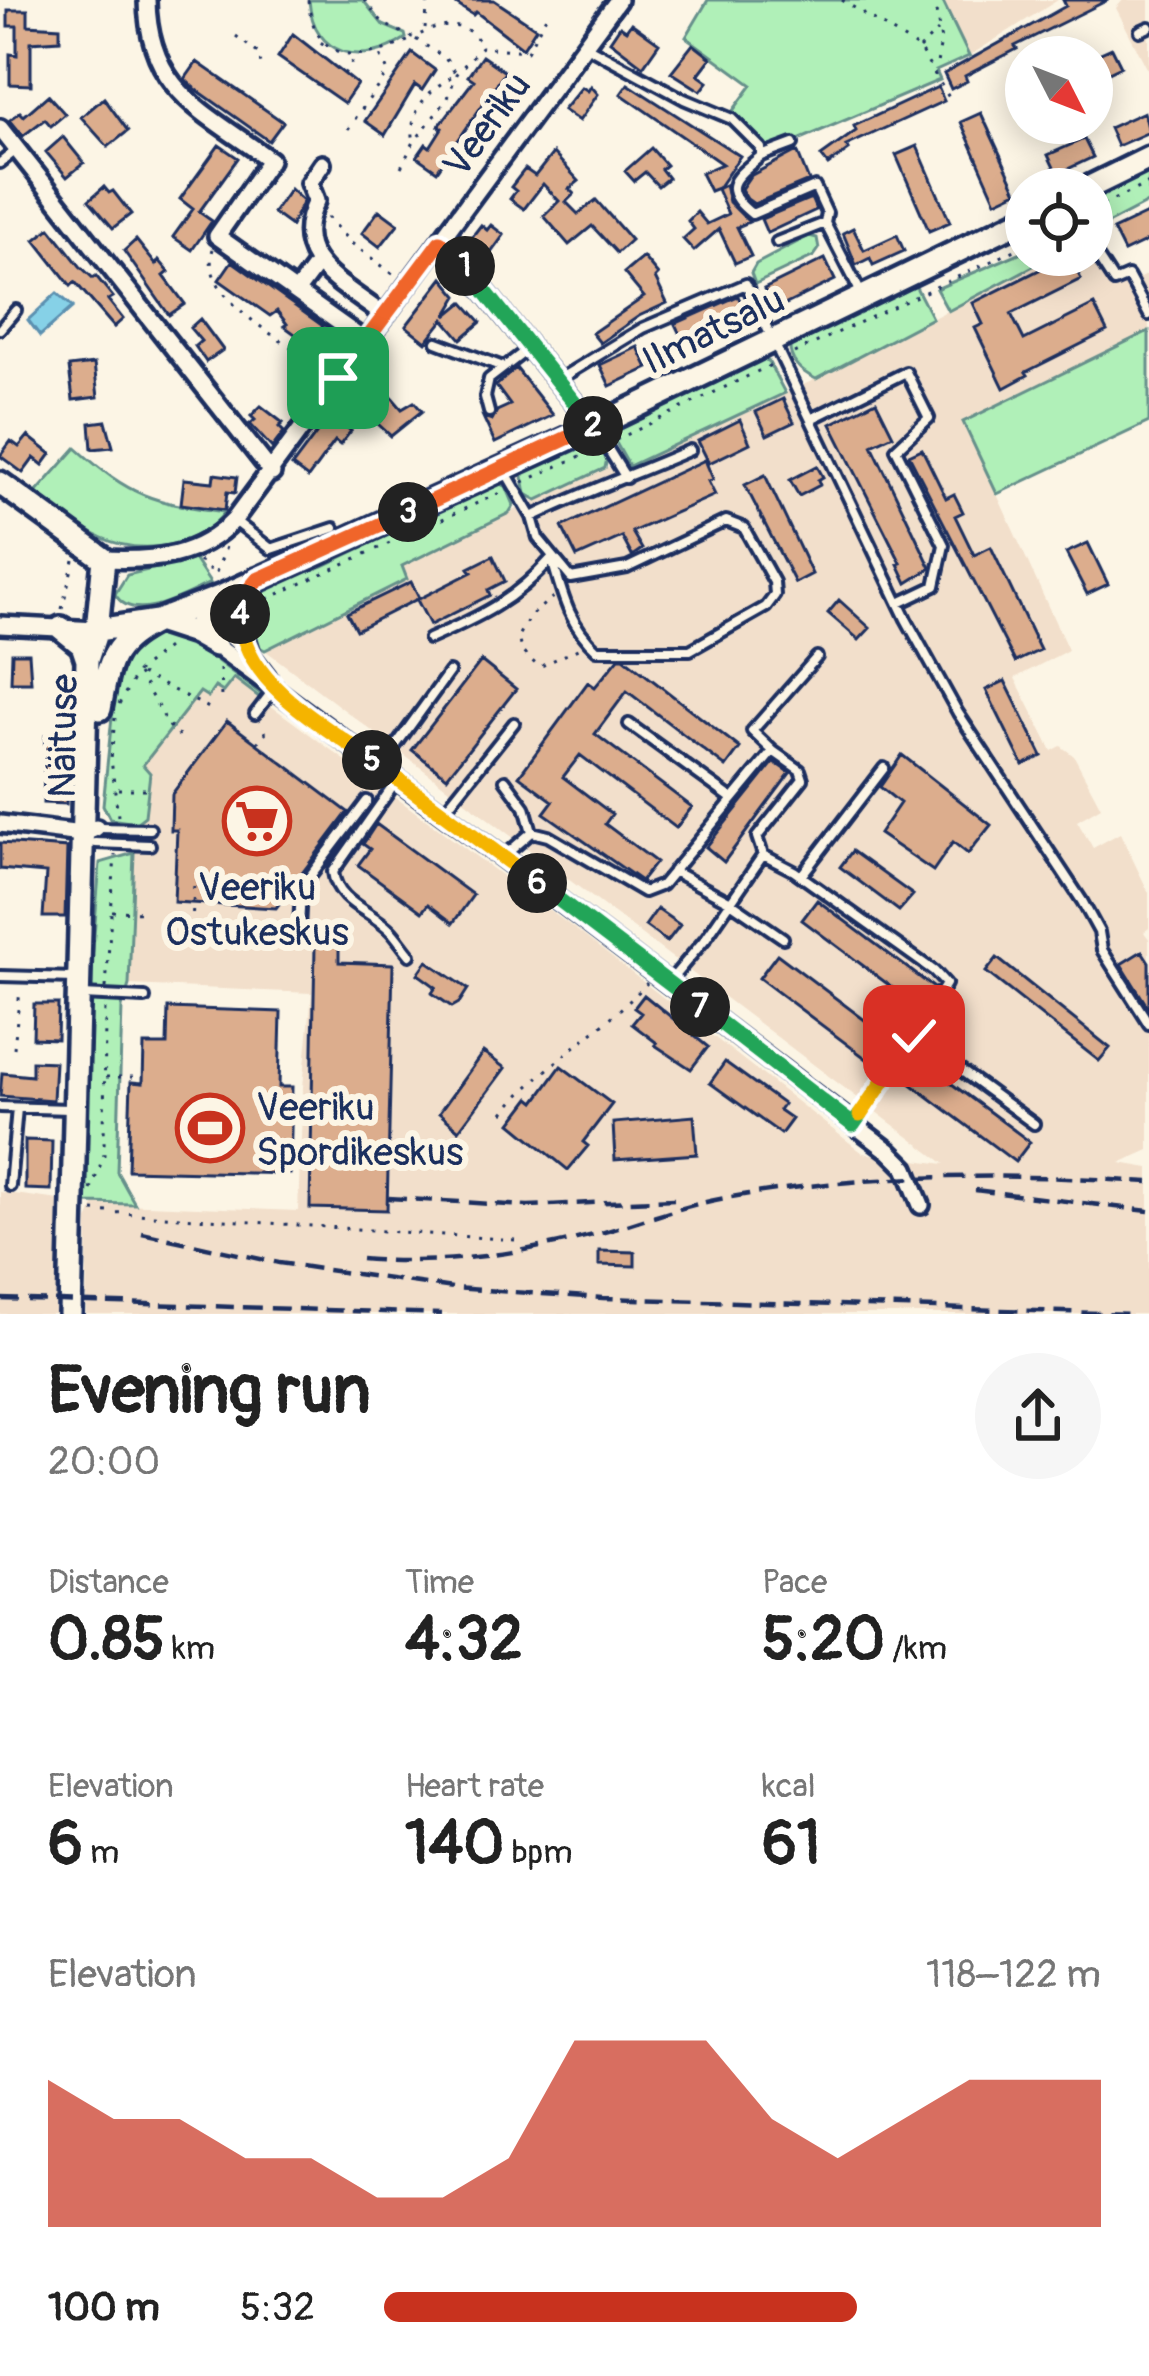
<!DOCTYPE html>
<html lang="en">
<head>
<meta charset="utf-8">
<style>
  :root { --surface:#fff; --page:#f6f6f6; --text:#222; --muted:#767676; --accent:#c8321e }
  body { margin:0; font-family:Pangolin,sans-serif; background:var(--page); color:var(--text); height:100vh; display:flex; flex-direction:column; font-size:45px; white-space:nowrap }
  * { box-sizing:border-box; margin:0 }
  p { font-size:39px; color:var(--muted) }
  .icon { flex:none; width:66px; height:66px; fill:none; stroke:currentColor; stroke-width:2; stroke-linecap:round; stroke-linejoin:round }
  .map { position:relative; height:1314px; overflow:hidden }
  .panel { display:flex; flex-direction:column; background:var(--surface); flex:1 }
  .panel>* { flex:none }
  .needle { width:78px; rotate:132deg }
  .controls { position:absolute; left:1005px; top:36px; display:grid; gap:24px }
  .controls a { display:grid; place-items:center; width:108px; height:108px; border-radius:50%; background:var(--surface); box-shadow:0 6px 30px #0003; font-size:60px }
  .pin { position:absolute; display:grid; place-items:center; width:102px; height:102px; color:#fff; margin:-51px; border-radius:24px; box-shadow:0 6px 18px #0006 }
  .km { position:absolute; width:60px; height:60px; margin:-30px; border-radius:50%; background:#222; color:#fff; font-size:33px; line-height:60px; text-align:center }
  .round { display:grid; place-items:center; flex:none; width:126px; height:126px; border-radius:63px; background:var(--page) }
  .overview { display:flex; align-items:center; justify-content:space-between; height:204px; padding:0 48px }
  h1 { font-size:66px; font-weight:700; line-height:90px }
  .stats { display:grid; grid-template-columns:repeat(3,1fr); gap:18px; height:204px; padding:12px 48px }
  .stats div { display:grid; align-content:center }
  .stats b { font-size:60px; font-weight:700 }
  .stats small { font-size:33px; font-weight:400 }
  .stats p { font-size:33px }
  .chart { height:336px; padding:24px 48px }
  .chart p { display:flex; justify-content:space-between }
  .chart svg { width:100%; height:216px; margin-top:12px; fill:var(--accent); opacity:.7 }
  ul { padding:0 48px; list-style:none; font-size:39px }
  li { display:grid; grid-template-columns:192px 144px 1fr; align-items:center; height:90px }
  li i { height:30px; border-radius:15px; background:var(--accent) }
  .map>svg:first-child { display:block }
</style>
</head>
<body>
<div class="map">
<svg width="1149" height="1314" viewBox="0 0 1149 1314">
  <rect width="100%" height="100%" fill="#fcf5e5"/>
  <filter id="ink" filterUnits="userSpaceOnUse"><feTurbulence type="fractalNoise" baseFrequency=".00833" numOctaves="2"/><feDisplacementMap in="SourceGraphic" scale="24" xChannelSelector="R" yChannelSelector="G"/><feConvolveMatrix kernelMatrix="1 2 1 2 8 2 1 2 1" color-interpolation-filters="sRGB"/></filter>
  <g filter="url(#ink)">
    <!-- built -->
    <path fill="#f2dfcb" d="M942,0H1058L969,56Z
      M1123,0H1149V72L1116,8Z
      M1092,241L1119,288L1148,274L1149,331L964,422L1068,650L1015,678L1052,751L1061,746L1074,756L1101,807L1077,821L1093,848L1120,833L1149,893V928L1144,932L1149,939V1150L1120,1163L1149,1168V1314H86L88,1221L95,1203L298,1211L303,1087L312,993L129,985L136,823L145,816L150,773L143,765L200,691L233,678L579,932L863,1153L945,1164L265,650L406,579L401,567L509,513L605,468L630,466L816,379L1054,255H1092Z
      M0,1192L59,1200L56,1314H0Z"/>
    <!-- green -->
    <path fill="#b0f0b8" stroke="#66908b" stroke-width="3" d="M309,0H363L383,25L405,34L406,38C364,67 313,58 309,0Z
      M708,0H942L969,56L936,71L940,80L761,156L760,148L732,119V112L752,85L686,37Z
      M1149,168V202L1092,232V195Z
      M809,236L817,238L819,249L814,256L755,284L751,273L756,264Z
      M1026,250V255H1054L948,311L936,289Z
      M906,284L916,287L932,318L816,379C801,372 788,361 790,342Z
      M1149,331V422L997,494L963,422Z
      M758,357L768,361L785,393L629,466L611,434L614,427Z
      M591,437L607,458L605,468L537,500L526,494L522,471Z
      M76,448C131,497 153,503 225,512C198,548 140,556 100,537C77,527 56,508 35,494Z
      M497,483L506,486L514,505L509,513L402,566L407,579L265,650L259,647L247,625L257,589L323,566Z
      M194,559L210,583C185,594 133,626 115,594L127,575Z
      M163,631L186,637L261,694L259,697L234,678L223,692L215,687L208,697L200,692L143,765L150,773L145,816L136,823L110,819L103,805L118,658L142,636Z
      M134,853L129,985L122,1007L117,1172L135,1204L82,1203L88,1007L100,863Z"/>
    <!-- water -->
    <path fill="#86d1e7" stroke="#5b90b0" stroke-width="3" d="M57,293L73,307L40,336L28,320Z"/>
    <!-- building -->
    <path fill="#dcad8d" stroke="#1b2f5e" stroke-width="3" d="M450,0H494L536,28L523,48L476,12L473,15Z
      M1063,0H1108L1015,46L1017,49L965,76L967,81L951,89L944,74L1066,6Z
      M8,10H28V25L60,27V40L31,42V85L10,84V54L17,55V26H8Z
      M631,23L659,43L643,66L610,41L620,26L626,30Z
      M293,34L357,84L344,103L278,57Z
      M693,44L711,58L698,75L708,82L701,91L671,72Z
      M1112,48L1121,66L1092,80V57Z
      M412,53L435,70L422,90L415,85L385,135L365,121Z
      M482,56L505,72L437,171L417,157L426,144L430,147L442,128L439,126L474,80L468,76Z
      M197,62L283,122L269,141L193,87L185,79Z
      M628,84L740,156L718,188L710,191L701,173L722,164L621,94Z
      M591,86L598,94L579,121L563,110L582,87L588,91Z
      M938,87L944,101L846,146L849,150L828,165L821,156L856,131L854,126Z
      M48,95L65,114L51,126L45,119L23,136L10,120L20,112L24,116Z
      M104,98L128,131L108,147L81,117Z
      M1144,112L1149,132L1117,146L1109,128Z
      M981,113L1017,191L996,201L961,122Z
      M63,137L84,163L67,177L46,152Z
      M1084,139L1093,157L1057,174L1048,155Z
      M219,145L238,158L199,212L212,221L192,250L173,237L193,209L180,199Z
      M917,146L950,222L929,231L896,155Z
      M651,148L666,165L661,169L668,178L658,186L645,172L634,181L625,171Z
      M797,151L809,181L754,204L747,199L741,189L750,176Z
      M553,153L579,181L569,189L574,194L566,202L578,214L596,200L631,240L617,253L592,226L569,245L544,216L559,201L543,184L524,209L510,199L516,191L511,187L525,169L535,176Z
      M725,185L729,202L749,222L737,227L751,256L735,263L719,229L694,251L683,239L694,229L688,221L697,212L707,224L728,214L717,189Z
      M104,187L109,193L113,191L131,214L113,228L89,200Z
      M290,189L303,201L291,226L273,213Z
      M811,198L816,210L767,233L761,219Z
      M379,210L398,224L380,247L362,233Z
      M1149,213V240L1124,252L1113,230Z
      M481,225L487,230L491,225L504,235L491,253L471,238Z
      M50,228L80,266L93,278L96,276L113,297L108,300L123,319L114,327L75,282L71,286L35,240Z
      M853,228L864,250L897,235L904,251L873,265L870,258L856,265L843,233Z
      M136,240L156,265L159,260L169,272L164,276L185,304L169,315L124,251Z
      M1069,255L1081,279L1011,314L1024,340L1094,305L1107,331L1026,372L1028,375L1004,388L975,328L983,324L973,303Z
      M643,257L658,275L655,278L667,303L639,316L600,343L592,333L644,297L624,273Z
      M825,259L835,280L774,310L764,289Z
      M232,261L323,326L310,345L284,326L287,324L277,311L270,316L219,280Z
      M443,278L458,296L446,316L463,302L481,322L461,339L444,319L426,342L406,326Z
      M738,296L749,320L687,349L675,324Z
      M200,319L223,350L206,362L195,346L201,341L190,328Z
      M638,347L648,368L610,386L600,365Z
      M94,364L98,397L73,400L69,367Z
      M516,368L553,415L495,443L483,417L492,420L497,411L510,405L496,386Z
      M390,395L402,409L414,402L422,411L391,436L365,412L376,402L380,406Z
      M783,399L794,422L767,435L756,412Z
      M876,401L893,435L872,445L931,568L907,583L898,564L901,563L831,424Z
      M261,406L283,423L279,427L284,432L272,448L250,424L255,420L251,416Z
      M331,414L351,431L340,445L335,441L308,478L292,466Z
      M740,420L750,443L709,463L698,441Z
      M106,421L113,447L92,449L90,423Z
      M28,436L51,454L43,465L34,458L23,473L0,456L11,441L19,447Z
      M922,449L946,498L954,494L963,512L955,516L974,555L991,547L1040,650L1015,662L909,455Z
      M705,460L713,479L708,481L715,495L632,532L642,549L632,556L622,537L577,557L562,527Z
      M817,466L823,477L818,480L820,485L799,496L790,480Z
      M214,474L237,477L235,493L227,492L225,510L181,504L184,479L213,482Z
      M765,475L812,574L795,583L745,485Z
      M1088,543L1108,584L1087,594L1066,553Z
      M493,556L505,581L488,590L490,595L430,625L417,600L472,572L469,568Z
      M411,582L419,598L356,630L347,613Z
      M839,600L870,628L859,640L828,613Z
      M12,653H29L31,682H11Z
      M619,658H624L740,748L726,767L627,691L595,734L692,807L676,828L580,755L563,777L612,814L605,824L656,862L641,881L544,813L553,801L519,776L588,682L595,687Z
      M481,661L516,689L447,777L412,750Z
      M1005,681L1042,756L1023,765L986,690Z
      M227,721L348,812L276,908L174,902L177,830H171L172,794Z
      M45,736L68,737L66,804L43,803Z
      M902,755L991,825L968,854L953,842L933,871L879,834L900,803L880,787Z
      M774,762L790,773L724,862L706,847Z
      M376,824L473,895L453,923L428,904L422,912L358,865L370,849L363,844Z
      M0,843L67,848L65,917H43L46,873L0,869Z
      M852,851L913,895L899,911L840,867Z
      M817,900L934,988L921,1009L802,920Z
      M657,909L680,925L667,942L645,926Z
      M315,946H339V962L393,964L387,1210L310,1208Z
      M1142,951L1149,962V1009L1121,964Z
      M777,954L894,1042L876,1066L759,978Z
      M997,958L1110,1048L1099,1061L986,972Z
      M427,961L468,989L459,1003L452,1007L432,993L436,987L418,974Z
      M644,995L708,1047L691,1069L655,1045L657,1043L632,1024L641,1013L634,1008Z
      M34,1004H58L57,1039L33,1038Z
      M168,1008L281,1012L279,1087H292L290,1174L128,1170L131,1082L143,1083L144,1045H167Z
      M483,1052L505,1068L459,1130L439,1113Z
      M32,1061L55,1062L53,1100L0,1096L2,1073L32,1076Z
      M921,1061L1030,1142L1015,1162L906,1080Z
      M725,1062L783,1104L779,1110L792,1119L781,1134L710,1083Z
      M561,1066L612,1104L583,1142L588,1146L568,1170L511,1123L530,1098L535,1102Z
      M694,1116L697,1154L615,1160L613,1123Z
      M25,1140L52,1141L51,1190L25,1189Z
      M599,1251L635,1252V1266L599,1265Z"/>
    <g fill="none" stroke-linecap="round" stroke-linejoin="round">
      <defs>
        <path id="service" d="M1140,31L1149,27
          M586,46L684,99L732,119L761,148V156C736,177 717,187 752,214L815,187L827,213L825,223L863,297
          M761,156L793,144
          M0,163L15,151
          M777,242L825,223
          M1092,248L1114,282L1128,276L1149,315
          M0,329L16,310
          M437,342L503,367
          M556,381L643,328L746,284L906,619L958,713L1082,901L1099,932L1102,950L1149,1024
          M489,412L485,397L489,379L528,349
          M813,418L906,372L929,418L896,449L944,545L935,586L899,603
          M595,428L626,478
          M504,469L532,517C584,492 637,473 690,450
          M532,517L538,538L571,578L627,568L726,521L744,528L774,582L775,595L766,607L690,650H597C569,625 562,594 552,559
          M235,521L271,549L334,528
          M429,639C479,617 514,601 551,559
          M255,714L275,688
          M629,724L731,798
          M773,751L752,731L817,657
          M381,766L449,672
          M505,780L525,807L532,832
          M396,782L333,872C337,903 370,910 390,930C397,937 403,947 410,955
          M444,811L514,723
          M98,828L150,829
          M95,843L150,845
          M503,857L532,832L548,836L644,892L662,885L773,751L800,770L803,779L757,837L763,855
          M673,871L729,901L783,938
          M801,876L884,768
          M299,929L301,888L367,801
          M0,976L76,978
          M670,981L706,938L763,855L794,871L934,971L946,984L897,1065L854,1123
          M82,995L145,998
          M914,1036L1034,1124
          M0,1107L70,1109
          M10,1186L17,1108"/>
        <path id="minor" d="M147,0C148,91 204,111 270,160L217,236L365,341
          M0,128L272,473
          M322,164L309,183L316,201C286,260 342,283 383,315
          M440,242L455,254L594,427
          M296,292L317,264
          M104,559C155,561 197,558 234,520L618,0
          M199,606L197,620L215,645L502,857L889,1151L906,1168L921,1205
          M199,606L247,651L267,677
          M0,625L97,630
          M0,824L82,834L96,828"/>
        <path id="tertiary" d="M1086,189L1149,158
          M0,483L104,559L97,630L87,660L70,1314
          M61,628L82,645L87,660
          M97,630L157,621L222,596L594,427L1026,218
          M247,651C237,622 237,604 257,580
          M100,709C109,660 110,644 157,621L194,633L215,645"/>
      </defs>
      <!-- service casing -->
      <use href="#service" stroke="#1b2f5e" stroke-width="16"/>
      <!-- minor casing -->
      <use href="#minor" stroke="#1b2f5e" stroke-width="24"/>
      <!-- tertiary casing -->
      <use href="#tertiary" stroke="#1b2f5e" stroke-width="30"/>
      <!-- path -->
      <path stroke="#1b2f5e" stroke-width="3" stroke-dasharray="3 9" stroke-linecap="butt" d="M308,0C315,69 366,61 414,38L445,58L456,74C430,89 407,109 414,142
        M364,0L384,24L414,38C436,24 468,18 481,45
        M842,0L919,49L953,104
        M934,0L941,41L936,69
        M425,29L428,0
        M236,36L259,54L261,65
        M919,49L938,31
        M314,54L323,42
        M344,74L355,58
        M348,129L388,72L380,55
        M401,167L414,142L448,98L456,74L481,47L527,51L549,11
        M1092,210L1149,183
        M327,217L350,242L397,277
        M213,249C197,299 291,345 325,369
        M794,353L1026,245
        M616,440L775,363
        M523,482L596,449
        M199,561L215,575L226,547
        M553,597L530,616L518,636L521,651L539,667L582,647
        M267,599L504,491
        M62,609L74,560
        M220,669L221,698
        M138,674L170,727L185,742
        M141,674L209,708
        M119,704L137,672L171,645
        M115,718L111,759L118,816
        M257,743L271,726
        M118,789H152
        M112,911L148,912
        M192,925L194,883
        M106,988L115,855
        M14,1048L20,990
        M106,1077H143
        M503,1113C546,1062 603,1031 647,983
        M91,1190L104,1155L105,1004
        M93,1211L516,1240"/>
      <!-- service -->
      <use href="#service" stroke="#fcf5e5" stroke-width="8"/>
      <!-- minor -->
      <use href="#minor" stroke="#fcf5e5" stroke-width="15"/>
      <!-- tertiary -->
      <use href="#tertiary" stroke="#fcf5e5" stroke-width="21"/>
      <!-- rail -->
      <path stroke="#1b2f5e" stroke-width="4.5" stroke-dasharray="18 9" stroke-linecap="butt" d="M975,1190L1149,1211
        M388,1198L528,1206L674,1199
        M142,1233L279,1263L453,1288L603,1298L1133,1314
        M361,1259C440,1266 520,1254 597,1234C638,1223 678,1207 720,1199C862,1173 1006,1173 1149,1182
        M0,1299L442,1314"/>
    </g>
  </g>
  <g fill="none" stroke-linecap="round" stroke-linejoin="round" filter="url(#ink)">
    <defs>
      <path id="split-1" d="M338,378L440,242L465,266"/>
      <path id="split-2" d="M465,266L593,426"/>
      <path id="split-3" d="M408,512L593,426"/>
      <path id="split-4" d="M240,614L242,598L257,580L408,512"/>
      <path id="split-5" d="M240,614C241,683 323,724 372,760"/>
      <path id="split-6" d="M372,760L537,883"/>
      <path id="split-7" d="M537,883L700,1007"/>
      <path id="split-8" d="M700,1007L853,1125L860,1115"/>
      <path id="split-9" d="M860,1115L914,1036"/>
    </defs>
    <!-- split-1 casing -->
    <use href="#split-1" stroke="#fff" stroke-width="24"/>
    <!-- split-2 casing -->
    <use href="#split-2" stroke="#fff" stroke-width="24"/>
    <!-- split-3 casing -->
    <use href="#split-3" stroke="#fff" stroke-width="24"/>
    <!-- split-4 casing -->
    <use href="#split-4" stroke="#fff" stroke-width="24"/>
    <!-- split-5 casing -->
    <use href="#split-5" stroke="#fff" stroke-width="24"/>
    <!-- split-6 casing -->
    <use href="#split-6" stroke="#fff" stroke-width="24"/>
    <!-- split-7 casing -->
    <use href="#split-7" stroke="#fff" stroke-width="24"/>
    <!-- split-8 casing -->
    <use href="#split-8" stroke="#fff" stroke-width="24"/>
    <!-- split-9 casing -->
    <use href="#split-9" stroke="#fff" stroke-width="24"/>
    <!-- split-1 -->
    <use href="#split-1" stroke="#f0652b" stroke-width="15"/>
    <!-- split-2 -->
    <use href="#split-2" stroke="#22a559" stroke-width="15"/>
    <!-- split-3 -->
    <use href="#split-3" stroke="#f0652b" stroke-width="15"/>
    <!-- split-4 -->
    <use href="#split-4" stroke="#f0652b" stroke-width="15"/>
    <!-- split-5 -->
    <use href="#split-5" stroke="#f5b400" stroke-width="15"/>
    <!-- split-6 -->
    <use href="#split-6" stroke="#f5b400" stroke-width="15"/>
    <!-- split-7 -->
    <use href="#split-7" stroke="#22a559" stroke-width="15"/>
    <!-- split-8 -->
    <use href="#split-8" stroke="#22a559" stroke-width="15"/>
    <!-- split-9 -->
    <use href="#split-9" stroke="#f5b400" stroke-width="15"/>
  </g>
  <!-- icons -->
  <defs>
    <symbol id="supermarket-ring" viewBox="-11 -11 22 22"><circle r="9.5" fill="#fcf5e5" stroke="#c8321e" stroke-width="1.5"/><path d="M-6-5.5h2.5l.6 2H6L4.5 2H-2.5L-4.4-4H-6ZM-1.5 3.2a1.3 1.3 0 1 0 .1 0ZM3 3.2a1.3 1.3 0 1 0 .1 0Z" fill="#c8321e"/></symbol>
    <symbol id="stadium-ring" viewBox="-11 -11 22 22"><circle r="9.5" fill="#fcf5e5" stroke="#c8321e" stroke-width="1.5"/><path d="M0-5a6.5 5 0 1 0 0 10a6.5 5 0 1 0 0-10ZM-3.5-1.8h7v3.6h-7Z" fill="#c8321e"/></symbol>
  </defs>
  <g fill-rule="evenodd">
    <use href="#supermarket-ring" x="219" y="783" width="76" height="76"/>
    <use href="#stadium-ring" x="172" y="1090" width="76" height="76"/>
  </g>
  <g text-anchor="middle" stroke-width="12" stroke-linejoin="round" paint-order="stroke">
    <!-- street labels -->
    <g font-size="39" fill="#1b2f5e" stroke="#fcf5e5">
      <text transform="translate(486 124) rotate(-54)" y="14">Veeriku</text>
      <text transform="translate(713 329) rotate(-26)" y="14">Ilmatsalu</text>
      <text transform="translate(62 736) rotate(-89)" y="14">Näituse</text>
    </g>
    <!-- poi labels -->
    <g font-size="39" fill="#1b2f5e" stroke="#fcf5e5">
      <text x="257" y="900">Veeriku<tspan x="257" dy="45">Ostukeskus</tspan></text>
      <text x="256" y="1120" text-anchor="start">Veeriku<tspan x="256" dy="45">Spordikeskus</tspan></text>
    </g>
  </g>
</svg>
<div class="controls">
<a><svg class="needle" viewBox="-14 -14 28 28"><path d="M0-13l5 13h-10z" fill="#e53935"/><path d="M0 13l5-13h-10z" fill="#767676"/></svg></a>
<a><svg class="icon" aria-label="locate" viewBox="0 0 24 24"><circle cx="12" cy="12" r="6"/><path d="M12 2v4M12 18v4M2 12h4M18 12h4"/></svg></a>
</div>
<div class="pin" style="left:338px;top:378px;background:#1e9e55"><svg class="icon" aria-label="arrive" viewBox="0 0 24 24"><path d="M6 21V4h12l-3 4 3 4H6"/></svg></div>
<div class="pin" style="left:914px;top:1036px;background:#d93025"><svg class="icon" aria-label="check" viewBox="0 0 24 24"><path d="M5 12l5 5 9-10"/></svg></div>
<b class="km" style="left:465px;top:266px">1</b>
<b class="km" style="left:593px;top:426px">2</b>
<b class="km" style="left:408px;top:512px">3</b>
<b class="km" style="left:240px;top:614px">4</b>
<b class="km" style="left:372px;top:760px">5</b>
<b class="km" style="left:537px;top:883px">6</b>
<b class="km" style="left:700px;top:1007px">7</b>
</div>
<section class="panel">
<div class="overview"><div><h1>Evening run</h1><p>20:00</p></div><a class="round"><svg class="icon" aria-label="share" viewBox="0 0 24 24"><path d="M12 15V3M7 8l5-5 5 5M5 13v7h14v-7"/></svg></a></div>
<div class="stats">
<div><p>Distance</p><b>0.85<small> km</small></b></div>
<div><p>Time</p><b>4:32</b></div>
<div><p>Pace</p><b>5:20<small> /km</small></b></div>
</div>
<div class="stats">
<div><p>Elevation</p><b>6<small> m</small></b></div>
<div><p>Heart rate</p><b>140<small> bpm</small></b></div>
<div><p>kcal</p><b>61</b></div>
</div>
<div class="chart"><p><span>Elevation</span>118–122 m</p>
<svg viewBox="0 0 160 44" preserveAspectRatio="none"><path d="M0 44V14L10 22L20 22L30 30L40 30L50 38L60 38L70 30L80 6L90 6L100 6L110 22L120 30L130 22L140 14L150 14L160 14V44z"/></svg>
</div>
<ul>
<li><b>100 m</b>5:32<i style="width:66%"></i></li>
</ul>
</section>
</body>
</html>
